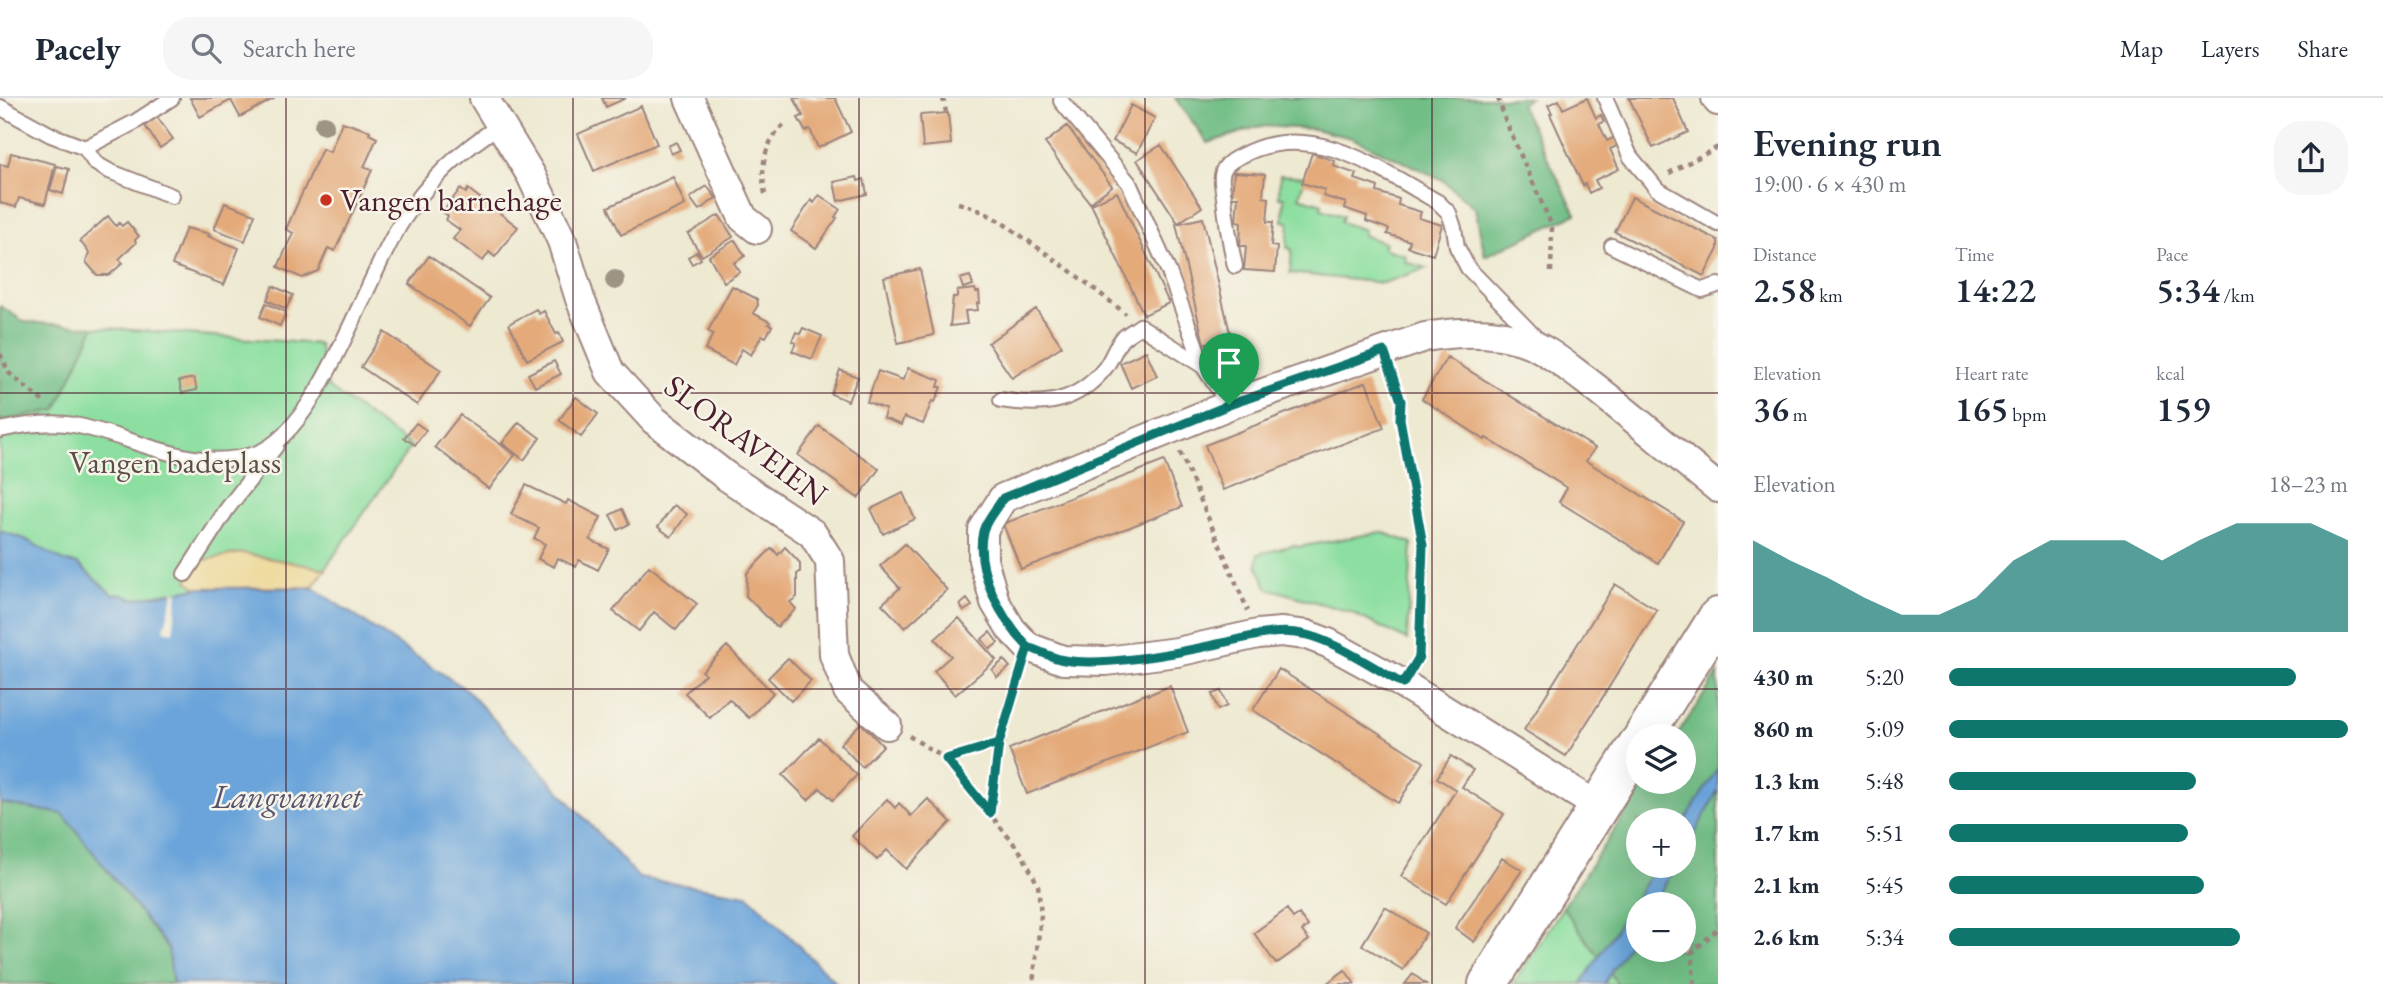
<!DOCTYPE html>
<html lang="en">
<head>
<meta charset="utf-8">
<style>
  :root { --surface:#fff; --page:#f6f6f7; --text:#1f2937; --muted:#747a83; --line:#e0e1e3; --accent:#0f766e }
  body { margin:0; font-family:"EB Garamond",serif; background:var(--page); color:var(--text); height:100vh; display:flex; flex-direction:column; font-size:26px; white-space:nowrap }
  * { box-sizing:border-box; margin:0 }
  p { font-size:23px; color:var(--muted) }
  .icon { flex:none; width:38px; height:38px; fill:none; stroke:currentColor; stroke-width:2; stroke-linecap:round; stroke-linejoin:round }
  .map { position:relative; flex:1; overflow:hidden }
  .drawer { display:flex; flex-direction:column; background:var(--surface); width:665px }
  .drawer>* { flex:none }
  .tools { position:absolute; left:1626px; top:626px; display:grid; gap:14px }
  .tools a { display:grid; place-items:center; width:70px; height:70px; border-radius:50%; background:var(--surface); box-shadow:0 7px 28px #0002; font-size:35px }
  .pin { position:absolute; display:grid; place-items:center; width:60px; height:60px; color:#fff; margin:-72px -30px; border-radius:50% 50% 50% 0; rotate:-45deg; box-shadow:0 0 7px #0007 }
  .pin .icon { rotate:45deg }
  .round { display:grid; place-items:center; flex:none; width:74px; height:74px; border-radius:28px; background:var(--page) }
  .headline { display:flex; align-items:center; justify-content:space-between; height:119px; padding:0 35px }
  h1 { font-size:38px; font-weight:600; line-height:52px }
  .stats { display:grid; grid-template-columns:repeat(3,1fr); gap:10px; height:119px; padding:7px 35px }
  .stats div { display:grid; align-content:center }
  .stats b { font-size:35px; font-weight:600 }
  .stats small { font-size:19px; font-weight:400 }
  .stats p { font-size:19px }
  .chart { height:196px; padding:14px 35px }
  .chart p { display:flex; justify-content:space-between }
  .chart svg { width:100%; height:126px; margin-top:7px; fill:var(--accent); opacity:.7 }
  ul { padding:0 35px; list-style:none; font-size:23px }
  li { display:grid; grid-template-columns:112px 84px 1fr; align-items:center; height:52px }
  li i { height:18px; border-radius:9px; background:var(--accent) }
  header { display:flex; align-items:center; gap:42px; box-sizing:border-box; height:98px; padding:0 35px; background:var(--surface); border-bottom:2px solid var(--line) }
  header strong { font-size:33px }
  nav { display:flex; gap:38px; margin-inline-start:auto; font-size:24px }
  .search { width:490px; height:63px; background:var(--page); display:flex; align-items:center; gap:18px; box-sizing:border-box; padding:0 24px; border-radius:28px; color:var(--muted); font-size:26px }
  main { display:flex; flex:1; min-height:0 }
  .map>svg:first-child { display:block }
</style>
</head>
<body>
<header>
<strong>Pacely</strong>
<div class="search"><svg class="icon" aria-label="search" viewBox="0 0 24 24"><circle cx="10" cy="10" r="6"/><path d="M15 15l6 6"/></svg>Search here</div>
<nav><a>Map</a><a>Layers</a><a>Share</a></nav>
</header>
<main>
<div class="map">
<svg width="1718" height="886" viewBox="0 0 1718 886">
  <rect width="100%" height="100%" fill="#f7f3e8"/>
  <filter id="ink" filterUnits="userSpaceOnUse"><feTurbulence type="fractalNoise" baseFrequency=".0143" numOctaves="2"/><feDisplacementMap in="SourceGraphic" scale="14" xChannelSelector="R" yChannelSelector="G"/><feConvolveMatrix kernelMatrix="1 2 1 2 8 2 1 2 1" color-interpolation-filters="sRGB"/></filter>
  <filter id="wash" filterUnits="userSpaceOnUse"><feTurbulence type="fractalNoise" baseFrequency=".00686" numOctaves="4" result="noise"/><feDisplacementMap in="SourceGraphic" scale="28" xChannelSelector="R" yChannelSelector="G"/><feGaussianBlur stdDeviation="1.57" result="paint"/><feColorMatrix in="noise" values="0 0 0 0 0 0 0 0 0 0 0 0 0 0 0 0 0 1.4 0 .05"/><feComposite in="paint" operator="in"/></filter>
  <g filter="url(#wash)">
    <rect width="100%" height="100%" fill="#eee9d1"/>
    <!-- green -->
    <path fill="#8cdfa0" stroke="#6b7f66" stroke-width="2" d="M1280,77L1305,79L1299,99L1322,106L1321,111L1343,118L1341,124L1364,132L1363,137L1385,145L1383,150L1406,158L1405,164L1427,170L1383,185L1290,175L1292,151L1287,150L1289,124L1283,123L1284,99H1279Z
      M94,229L319,246L328,289L411,348L312,489L198,490L133,501L120,496L113,497L78,466L66,464L25,441L0,433V323L56,312Z
      M1381,434L1412,445L1407,542L1350,514L1267,490L1257,467L1258,456L1294,447L1298,449Z
      M1563,809L1620,886H1513Z"/>
    <!-- forest -->
    <path fill="#71be86" stroke="#5e6e58" stroke-width="2" fill-rule="evenodd" d="M1175,0H1529L1520,6L1576,116L1485,158L1475,110L1441,81L1352,40L1314,31L1260,28L1208,45Z
      M0,208L25,224L94,229L56,312L0,323Z
      M1718,575V886H1618L1563,809L1646,684H1684V639H1676ZM1638,723H1684V768H1638ZM1638,807H1684V852H1638Z
      M0,705L63,716L168,851L173,886H0Z"/>
    <!-- sand -->
    <path fill="#eeda9e" stroke="#9c7c64" stroke-width="2" d="M242,455L326,471L312,489L198,490L187,483L198,463Z"/>
    <!-- water -->
    <path fill="#6ba4da" stroke="#5a6282" stroke-width="2" d="M0,433L25,441L66,464L78,466L113,497L120,496L133,501L198,490H313L467,592L639,780L748,797L837,886H173L168,850L63,716L0,705Z
      M1718,670V692L1684,756V724Z
      M1656,768H1676L1653,807H1638V831L1604,886H1581Z"/>
    <!-- pier -->
    <path fill="#eee9d1" d="M174,493L178,494L173,534L164,532Z"/>
    <g id="blocks">
      <!-- building -->
      <path fill="#e4aa7a" d="M190,0H275L240,19L231,2L200,19Z
        M602,0H626L606,9Z
        M794,0H835L851,34L818,50L810,31L805,33L798,20L803,18Z
        M1587,0L1596,20L1601,17L1604,24L1599,26L1607,43L1615,39L1619,47L1610,51L1619,71L1595,82L1599,90L1589,95L1585,86L1583,88L1550,16L1552,15L1548,7L1559,2L1563,11Z
        M1629,0H1673L1688,34L1653,50Z
        M1131,7L1155,20L1137,55L1113,43Z
        M641,8L657,46L594,73L578,36Z
        M948,15L951,46L923,49L920,17Z
        M157,19L173,41L160,50L145,28Z
        M342,24L370,33L369,36L377,40L364,69L372,72L335,153L328,150L318,173L302,180L278,169L293,135L286,131L322,51L330,54Z
        M1067,28L1112,88L1090,105L1045,45Z
        M676,44L680,52L671,56L668,48Z
        M1161,47L1202,109L1178,125L1137,62Z
        M11,55L55,66L45,106L19,100L16,109L0,105V66L8,68Z
        M1312,55L1335,63L1333,68L1357,76L1355,81L1378,89L1377,94L1399,101L1398,107L1421,114L1419,120L1442,127L1433,157L1408,149L1410,143L1387,136L1389,131L1366,123L1367,118L1344,110L1346,105L1323,98L1325,92L1302,85Z
        M57,68L69,71L63,96L50,92Z
        M1234,74L1265,76L1263,99L1269,100L1267,124H1273L1271,148L1277,149L1275,174L1244,172L1246,148H1240L1241,124L1236,123L1238,99H1232Z
        M673,79L685,107L621,137L608,109Z
        M857,79L858,83L864,81L867,96L838,103L834,84Z
        M707,88L716,100L699,112L690,100Z
        M460,91L466,95L468,91L518,129L495,159L489,154L483,163L453,141L460,132L446,122L448,118L443,114Z
        M1117,94L1169,205L1144,217L1091,106Z
        M819,97L840,111L835,119L837,120L816,150L791,133L811,102L814,105Z
        M1632,99L1718,142V151L1704,178L1615,134Z
        M225,105L255,116L245,143L214,131Z
        M719,117L733,139L702,158L688,136Z
        M108,118L116,128L119,125L122,128L127,124L139,138L135,142L136,145L119,161L123,165L109,177H97L86,164L89,155L80,143Z
        M1203,120L1231,239L1204,246L1176,126Z
        M186,130L210,136L208,138L239,150L224,187L172,167Z
        M735,142L745,158L734,165L740,174L724,184L709,158Z
        M697,154L701,161L692,166L688,159Z
        M429,158L490,200L470,228L409,186Z
        M920,171L934,237L898,245L884,179Z
        M970,178L973,187L963,190L960,181Z
        M273,188L293,197L286,211L267,202Z
        M732,188L757,201L758,207L753,215L770,224L768,226L772,228L766,239L762,237L751,257L742,251L734,267L705,252L713,236L708,233Z
        M975,191L976,194H979L980,205H977L978,212L965,213L967,226L950,228L953,199H957V193Z
        M266,205L286,214L280,228L260,219Z
        M536,211L539,216L544,213L556,236L559,235L563,244L527,262L509,226Z
        M1036,211L1062,248L1012,280L988,245Z
        M803,230L822,238L812,261L792,253L796,245L792,243L796,234L800,236Z
        M384,234L441,272L417,307L361,269Z
        M1146,253L1157,278L1131,290L1120,265Z
        M1447,259L1595,350L1586,363L1683,423L1658,465L1559,404L1567,390L1486,340L1485,342L1422,301Z
        M554,263L561,276L535,289L528,276Z
        M908,270L940,282L938,289H941L935,304L932,303L923,326L904,319L901,327L883,320L886,311L867,304L878,273L903,282Z
        M840,272L858,279L848,303L831,296Z
        M194,280L197,292L182,295L179,283Z
        M1366,284L1384,330L1223,392L1205,347Z
        M576,299L598,316L581,339L559,322Z
        M460,317L515,357L489,391L435,349Z
        M519,324L540,340L524,362L502,345Z
        M416,325L426,332L415,347L404,340Z
        M819,328L879,371L858,400L798,357Z
        M1164,363L1182,409L1021,471L1003,426Z
        M526,387L566,406L568,402L601,419L590,442L609,451L598,472L579,462L576,469L558,460L554,469L538,461L545,446L534,440L539,430L511,416Z
        M903,395L915,421L883,436L871,411Z
        M674,407L687,416L671,439L658,429Z
        M622,411L629,426L618,432L610,417Z
        M905,446L947,492L905,530L882,506L900,490L880,468Z
        M785,449L800,465V474L797,476V499L790,504L796,511L777,529L746,498L747,475L772,450L778,457Z
        M649,468L697,506L676,532L654,514L639,533L613,513Z
        M1615,486L1657,512L1566,658L1524,632Z
        M967,501L972,508L964,513L960,507Z
        M959,520L996,562L955,597L934,573L951,558L935,541Z
        M990,534L998,545L990,551L982,541Z
        M727,548L773,595L749,620L729,601L710,620L685,595L705,576L702,573Z
        M788,560L811,583L791,603L768,580Z
        M1004,562L1010,569L997,579L992,572Z
        M1279,571L1424,664L1398,705L1253,612Z
        M1170,588L1188,634L1027,696L1009,651L1148,595V597Z
        M1221,593L1227,608L1218,612L1212,596Z
        M861,625L883,648L862,669L840,646Z
        M819,640L857,677L833,702L820,690L808,702L783,677Z
        M1451,658L1473,672L1462,689L1504,716L1446,806L1401,778L1456,692L1437,680Z
        M887,701L895,710L899,705L911,718L928,701L951,724L906,771L887,752L877,762L852,738Z
        M1502,760L1522,772L1474,844L1455,830Z
        M1385,809L1426,835L1403,872L1362,847Z
        M1287,811L1293,820L1299,816L1308,828L1302,833L1309,842L1276,866L1254,835Z
        M1345,872L1355,886H1326Z
        M1413,876L1426,886H1405Z"/>
    </g>
  </g>
  <g filter="url(#ink)">
    <use href="#blocks" fill-opacity="0" stroke="#9c847e" stroke-width="2"/>
    <g fill="none" stroke-linecap="round" stroke-linejoin="round">
      <defs>
        <path id="lane" d="M1605,0L1630,58L1657,91L1718,126
          M1061,3L1129,85L1169,174L1203,268L1229,307
          M0,9L51,37L85,50L135,24L172,0
          M85,50L95,65L109,73L172,98
          M1612,148L1702,192L1718,187
          M1235,168C1230,145 1226,122 1224,99C1223,92 1221,84 1222,77C1224,64 1239,59 1249,54C1316,24 1381,72 1438,104L1449,115L1454,130L1457,149L1468,170L1538,242
          M1001,302C1044,309 1077,305 1105,270C1112,261 1115,249 1122,241C1127,236 1135,232 1140,228L1203,268
          M0,332C23,327 51,323 74,327C134,338 191,376 255,356C319,335 365,179 403,122C429,82 460,52 501,27
          M185,476L227,411L276,348"/>
        <path id="street" d="M484,0L531,77L562,143L580,201L610,274L654,322L726,378L812,435L830,463L834,557L848,593L887,627
          M689,0L743,120L757,131
          M1716,0L1718,3
          M1599,709L1403,586L1328,545L1307,537L1281,534L1258,536L1177,554L1106,563L1063,562L1028,549L1011,531L995,504L983,462V432L1003,400L1229,307L1425,239C1457,234 1489,232 1521,242C1544,249 1565,267 1584,281C1630,316 1673,354 1718,390"/>
        <path id="secondary" d="M1643,639L1718,519
          M1488,886L1638,646"/>
      </defs>
      <!-- lane casing -->
      <use href="#lane" stroke="#9c847e" stroke-width="18"/>
      <!-- street casing -->
      <use href="#street" stroke="#9c847e" stroke-width="32"/>
      <!-- secondary casing -->
      <use href="#secondary" stroke="#9c847e" stroke-width="42"/>
      <!-- path -->
      <path stroke="#9c847e" stroke-width="4.5" stroke-dasharray="5 5" stroke-linecap="butt" d="M943,0L946,14
        M1498,0L1506,24L1552,128L1551,175
        M1669,75L1718,49
        M765,96C760,69 764,42 787,25
        M958,105C987,112 1010,130 1034,147C1066,169 1096,192 1126,216
        M0,256L9,275L46,306
        M1392,277L1401,303L1400,321L1423,447L1419,559L1416,565
        M1180,354L1248,513
        M909,638L946,661L1022,756L1038,787L1041,817L1033,886
        M946,661L1006,643
        M990,714L999,645L1021,573
        M1694,886L1692,854L1718,831"/>
      <!-- lane -->
      <use href="#lane" stroke="#fff" stroke-width="14"/>
      <!-- street -->
      <use href="#street" stroke="#fff" stroke-width="28"/>
      <!-- secondary -->
      <use href="#secondary" stroke="#fff" stroke-width="38"/>
    </g>
    <!-- trees -->
    <g fill="#9d9486">
      <circle cx="324" cy="27" r="10"/>
      <circle cx="615" cy="182" r="10"/>
    </g>
  </g>
  <g fill="none" stroke-linecap="round" stroke-linejoin="round" filter="url(#ink)">
    <defs>
      <path id="route" d="M1229,307L1003,400C997,410 986,422 983,433C974,473 1002,522 1028,549L999,645L990,715L946,661L999,645L1028,549C1040,553 1052,560 1064,562C1103,569 1178,555 1218,546C1247,540 1277,529 1307,537C1336,544 1376,571 1403,586L1419,559L1423,447L1400,321L1401,303L1384,253L1229,307"/>
    </defs>
    <!-- route casing -->
    <use href="#route" stroke="#fff" stroke-width="14"/>
    <!-- route -->
    <use href="#route" stroke="#0f766e" stroke-width="9"/>
  </g>
  <!-- grid -->
  <path fill="none" stroke="#4a1f2b" stroke-width="2" stroke-opacity="0.55" d="M286,0V886M573,0V886M859,0V886M1145,0V886M1432,0V886M0,295H1718M0,591H1718"/>
  <!-- markers -->
  <circle fill="#c8321e" stroke="#f7f3e8" stroke-width="2.5" cx="326" cy="102" r="7"/>
  <g text-anchor="middle" stroke-width="5" stroke-linejoin="round" paint-order="stroke">
    <!-- poi labels -->
    <g font-size="32" fill="#4a1f2b" stroke="#f7f3e8" text-anchor="start">
      <text x="340" y="113">Vangen barnehage</text>
    </g>
    <!-- street labels -->
    <g font-size="32" fill="#4a1f2b" stroke="#f7f3e8">
      <text transform="translate(746 342) rotate(37)" y="11">SLORAVEIEN</text>
    </g>
    <!-- park labels -->
    <g font-size="32" fill="#5a4f48" stroke="#f7f3e8">
      <text x="175" y="375">Vangen badeplass</text>
    </g>
    <!-- water labels -->
    <g font-size="33" font-style="italic" fill="#575471" stroke="#f7f3e8">
      <text x="287" y="710">Langvannet</text>
    </g>
  </g>
</svg>
<div class="tools">
<a><svg class="icon" aria-label="layers" viewBox="0 0 24 24"><path d="M12 4l9 5-9 5-9-5zM3 14l9 5 9-5"/></svg></a>
<a>+</a>
<a>−</a>
</div>
<div class="pin" style="left:1229px;top:307px;background:#1e9e55"><svg class="icon" aria-label="arrive" viewBox="0 0 24 24"><path d="M6 21V4h12l-3 4 3 4H6"/></svg></div>
</div>
<section class="drawer">
<div class="headline"><div><h1>Evening run</h1><p>19:00 · 6 × 430 m</p></div><a class="round"><svg class="icon" aria-label="share" viewBox="0 0 24 24"><path d="M12 15V3M7 8l5-5 5 5M5 13v7h14v-7"/></svg></a></div>
<div class="stats">
<div><p>Distance</p><b>2.58<small> km</small></b></div>
<div><p>Time</p><b>14:22</b></div>
<div><p>Pace</p><b>5:34<small> /km</small></b></div>
</div>
<div class="stats">
<div><p>Elevation</p><b>36<small> m</small></b></div>
<div><p>Heart rate</p><b>165<small> bpm</small></b></div>
<div><p>kcal</p><b>159</b></div>
</div>
<div class="chart"><p><span>Elevation</span>18–23 m</p>
<svg viewBox="0 0 160 44" preserveAspectRatio="none"><path d="M0 44V12L10 19L20 25L30 32L40 38L50 38L60 32L70 19L80 12L90 12L100 12L110 19L120 12L130 6L140 6L150 6L160 12V44z"/></svg>
</div>
<ul>
<li><b>430 m</b>5:20<i style="width:87%"></i></li>
<li><b>860 m</b>5:09<i style="width:100%"></i></li>
<li><b>1.3 km</b>5:48<i style="width:62%"></i></li>
<li><b>1.7 km</b>5:51<i style="width:60%"></i></li>
<li><b>2.1 km</b>5:45<i style="width:64%"></i></li>
<li><b>2.6 km</b>5:34<i style="width:73%"></i></li>
</ul>
</section>
</main>
</body>
</html>
